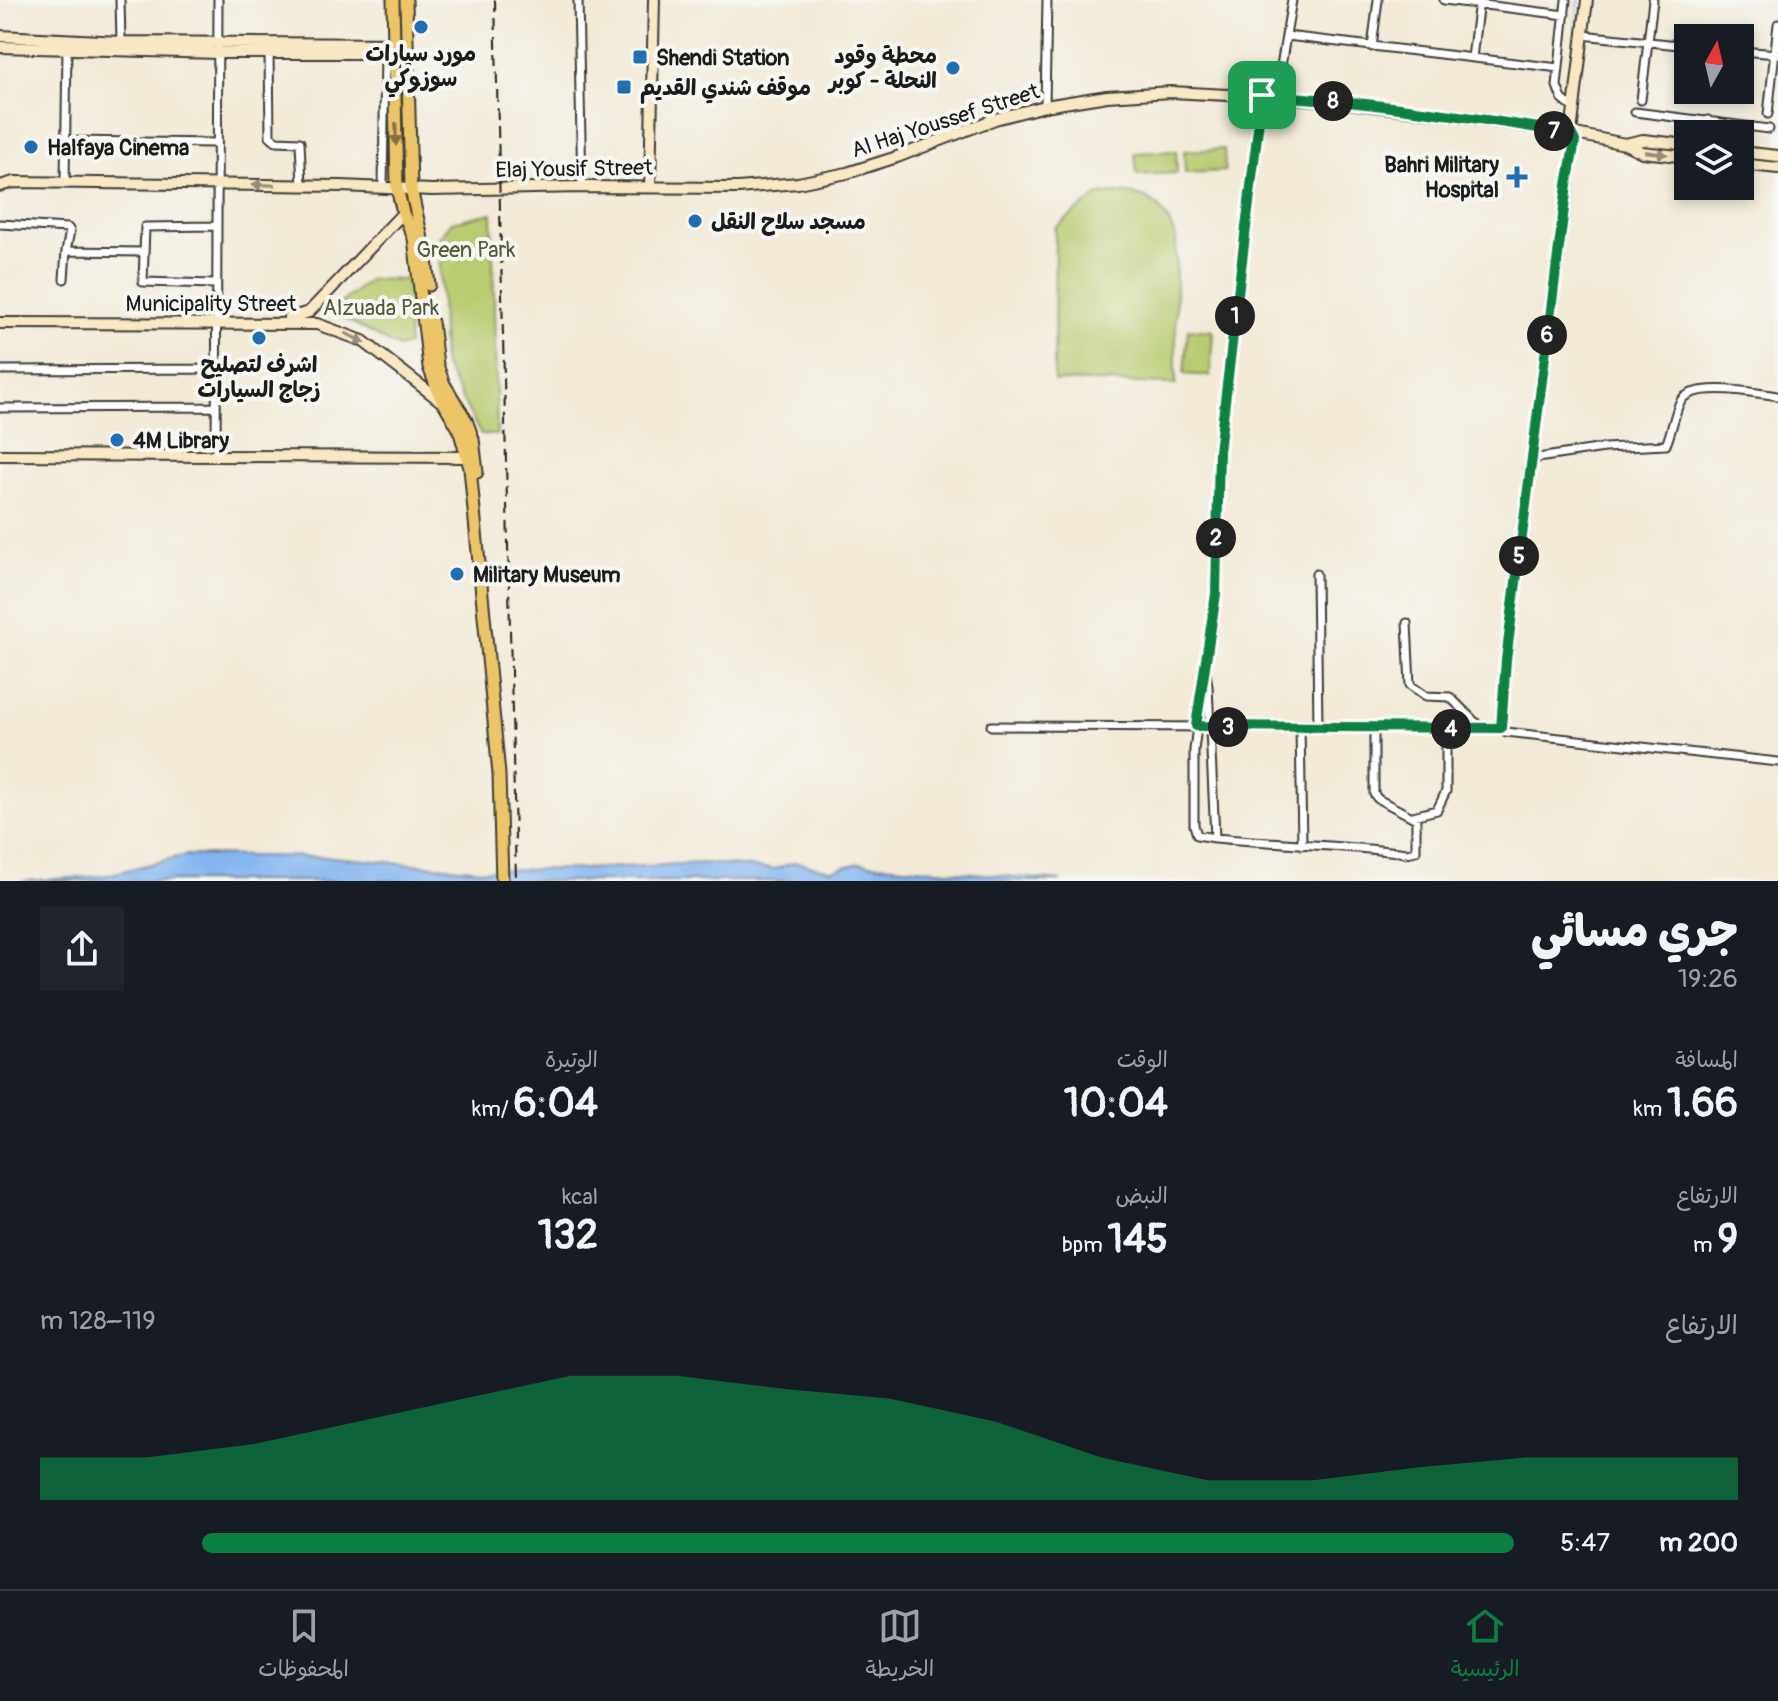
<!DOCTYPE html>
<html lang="ar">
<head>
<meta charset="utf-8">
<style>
  :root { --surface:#171b24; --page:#20242c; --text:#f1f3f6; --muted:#9ea1a6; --line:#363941; --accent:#0b8043 }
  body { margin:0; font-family:Pangolin,"Playpen Sans Arabic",sans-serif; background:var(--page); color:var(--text); direction:rtl; height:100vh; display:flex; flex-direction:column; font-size:30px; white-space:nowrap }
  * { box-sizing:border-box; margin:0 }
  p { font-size:26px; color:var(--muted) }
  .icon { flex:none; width:44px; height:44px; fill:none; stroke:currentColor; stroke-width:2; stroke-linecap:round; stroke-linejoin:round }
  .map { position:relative; height:881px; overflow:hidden; direction:ltr }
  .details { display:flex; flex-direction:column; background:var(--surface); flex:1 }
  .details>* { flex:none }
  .needle { width:52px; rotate:8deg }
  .buttons { position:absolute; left:1674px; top:24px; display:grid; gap:16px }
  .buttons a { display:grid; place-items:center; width:80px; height:80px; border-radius:0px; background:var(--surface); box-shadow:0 4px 12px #0003; font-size:40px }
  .pin { position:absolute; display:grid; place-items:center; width:68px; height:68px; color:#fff; margin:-34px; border-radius:16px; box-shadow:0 4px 12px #0006 }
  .km { position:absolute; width:40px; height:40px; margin:-20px; border-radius:50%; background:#222; color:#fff; font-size:22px; line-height:40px; text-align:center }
  .round { display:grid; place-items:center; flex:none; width:84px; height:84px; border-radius:0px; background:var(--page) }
  .headline { display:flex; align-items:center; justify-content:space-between; height:136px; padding:0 40px }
  h1 { font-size:44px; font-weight:800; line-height:60px }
  .metrics { display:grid; grid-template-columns:repeat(3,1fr); gap:12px; height:136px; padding:8px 40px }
  .metrics div { display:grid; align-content:center }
  .metrics b { font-size:40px; font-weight:800 }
  .metrics small { font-size:22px; font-weight:400 }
  .metrics p { font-size:22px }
  .chart { height:224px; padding:16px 40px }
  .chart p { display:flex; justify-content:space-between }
  .chart svg { width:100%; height:144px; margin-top:8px; fill:var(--accent); opacity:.7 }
  ul { padding:0 40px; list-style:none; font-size:26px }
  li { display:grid; grid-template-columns:128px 96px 1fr; align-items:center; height:60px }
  li i { height:20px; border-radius:10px; background:var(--accent) }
  .tab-bar { display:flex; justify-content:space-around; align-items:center; height:112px; border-top:2px solid var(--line); background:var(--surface); font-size:22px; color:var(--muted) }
  .tab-bar a { display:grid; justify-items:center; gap:4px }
  .tab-bar .current { color:var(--accent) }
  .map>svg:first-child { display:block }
</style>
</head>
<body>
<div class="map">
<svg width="1778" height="881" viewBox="0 0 1778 881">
  <rect width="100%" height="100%" fill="#f6f6f2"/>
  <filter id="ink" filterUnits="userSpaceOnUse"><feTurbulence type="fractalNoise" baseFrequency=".0125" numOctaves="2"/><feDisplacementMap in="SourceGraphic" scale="16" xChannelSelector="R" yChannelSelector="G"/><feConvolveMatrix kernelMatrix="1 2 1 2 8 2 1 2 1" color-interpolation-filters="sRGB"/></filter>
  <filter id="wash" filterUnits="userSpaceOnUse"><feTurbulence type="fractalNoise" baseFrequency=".006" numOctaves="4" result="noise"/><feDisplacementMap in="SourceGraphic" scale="32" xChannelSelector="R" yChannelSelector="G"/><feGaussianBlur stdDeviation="1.8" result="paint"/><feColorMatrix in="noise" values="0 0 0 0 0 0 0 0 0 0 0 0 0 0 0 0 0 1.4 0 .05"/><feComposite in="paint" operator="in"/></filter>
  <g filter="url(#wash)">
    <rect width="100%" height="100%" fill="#f3ead7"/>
    <!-- green -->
    <path fill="#b8cb6e" stroke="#6a7445" stroke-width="2" d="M1224,149L1225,171L1185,173L1184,151Z
      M1176,151L1177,173L1137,175L1135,153Z
      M1111,193C1151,193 1160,202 1176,237V384L1054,381L1055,228L1097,196Z
      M492,213L497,435H481L443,363L439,237L452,222Z
      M370,279L410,280L408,345L398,348L331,311Z
      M1188,329L1213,331L1210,376L1184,374Z"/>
    <!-- water -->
    <path fill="#84b5f0" stroke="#506886" stroke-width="2" d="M186,855L332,857L483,870L582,869L704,863L774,869L796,862L831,870L859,863L1061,881H22L103,876Z"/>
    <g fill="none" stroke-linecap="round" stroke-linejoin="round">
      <!-- stream -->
      <path stroke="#84b5f0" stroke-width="2" d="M1569,94L1579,0"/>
    </g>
  </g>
  <g filter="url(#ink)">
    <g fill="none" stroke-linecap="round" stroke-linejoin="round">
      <defs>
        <path id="street" d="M120,0L121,42
          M578,0L582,187
          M1444,0L1565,15
          M1566,0L1557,86L1562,99L1573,108
          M1582,35L1688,46
          M1287,36L1559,68
          M1372,47L1378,0
          M1740,51L1778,54
          M269,53L270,136L276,141L300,142L302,186
          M1472,58L1479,1
          M1276,96L1292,0
          M1641,100L1653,0
          M1045,106L1047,0
          M1635,112L1769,129
          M1768,114L1778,24
          M1571,133L1575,141L1531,459L1500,724L1506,732L1778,762
          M1707,134L1708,120
          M67,141L217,143
          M65,183L67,48
          M383,188L385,54
          M0,224L68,228L70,231L66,251L144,252
          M64,279L66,251
          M215,284L143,282L145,227L215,226
          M0,370L216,369
          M0,408L216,407
          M216,455L218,0
          M1531,459L1604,448L1666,445C1672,431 1674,415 1680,402C1692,380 1756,393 1778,396
          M1316,574L1318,727
          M1407,623L1410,685L1426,696L1450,697L1482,729
          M1205,665L1216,594L1219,451L1262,95
          M1205,665L1208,686L1215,838L1197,835L1194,825V750Z
          M991,726L1501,728
          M1300,727L1302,845
          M1413,816L1437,810L1446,791V729
          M1215,838C1279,844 1343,845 1407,853L1416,851V819L1378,799L1374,794V728"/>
        <path id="secondary" d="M0,36L121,42L401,44
          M0,47L218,53H407
          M1571,133L1587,0
          M1625,144L1643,140L1688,145
          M1740,152L1778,156
          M1740,164L1778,168
          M0,186L14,182L341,186L432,190L582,187L738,188L798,183L847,173L897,157L995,119L1045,106L1107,96L1171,92L1321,100L1452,115L1571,133L1625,144L1642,152L1688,157
          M650,187L654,0
          M289,318L309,312L403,213
          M0,323L317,324L363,341L442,402
          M0,455L467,457"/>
        <path id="primary" d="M393,0L397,188L403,213L414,238L429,367L440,396L459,429L470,468L499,774L502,881
          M406,0L411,189L425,252L429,285
          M432,322L437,365L444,384L466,420L473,439L477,472"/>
      </defs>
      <!-- street casing -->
      <use href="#street" stroke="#3c3b38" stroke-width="11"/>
      <!-- secondary casing -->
      <use href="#secondary" stroke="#3c3b38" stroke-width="14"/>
      <!-- primary casing -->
      <use href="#primary" stroke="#3c3b38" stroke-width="15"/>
      <!-- street -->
      <use href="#street" stroke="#fff" stroke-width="7"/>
      <!-- secondary -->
      <use href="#secondary" stroke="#f8e8c3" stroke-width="10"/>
      <!-- primary -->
      <use href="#primary" stroke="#edc569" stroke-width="11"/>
      <!-- rail -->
      <path stroke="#1c1c1c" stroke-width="2" stroke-dasharray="12 6" stroke-linecap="butt" d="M495,0L516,881"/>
    </g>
    <!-- one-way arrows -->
    <defs><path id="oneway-solid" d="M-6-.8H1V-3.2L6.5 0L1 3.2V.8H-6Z" transform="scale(2)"/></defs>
    <use fill="#847042" href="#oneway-solid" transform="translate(396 134) rotate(89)"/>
    <g fill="#958c78">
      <use href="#oneway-solid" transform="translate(1656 153) rotate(7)"/>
      <use href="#oneway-solid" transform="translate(263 185) rotate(-179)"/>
      <use href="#oneway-solid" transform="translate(355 338) rotate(27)"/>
    </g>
  </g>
  <g fill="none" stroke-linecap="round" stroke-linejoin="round" filter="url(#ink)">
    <defs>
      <path id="route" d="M1262,95C1366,101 1469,117 1571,133L1575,141L1567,185L1506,660L1501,728L1196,726L1216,594L1219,451Z"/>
    </defs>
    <!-- route casing -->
    <use href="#route" stroke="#fff" stroke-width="16"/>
    <!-- route -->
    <use href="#route" stroke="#0b8043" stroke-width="10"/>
  </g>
  <!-- markers -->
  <g fill="#1f6fb2" stroke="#f6f6f2" stroke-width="3">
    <circle cx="421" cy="27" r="8"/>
    <rect x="632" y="49" width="16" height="16" rx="4"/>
    <circle cx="953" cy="68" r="8"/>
    <rect x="616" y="79" width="16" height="16" rx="4"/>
    <circle cx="31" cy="147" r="8"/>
    <path d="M1513 165h8v8h8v8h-8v8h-8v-8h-8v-8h8z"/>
    <circle cx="695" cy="221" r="8"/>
    <circle cx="259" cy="338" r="8"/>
    <circle cx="117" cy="440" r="8"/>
    <circle cx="457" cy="574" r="8"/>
  </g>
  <g text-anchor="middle" stroke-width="8" stroke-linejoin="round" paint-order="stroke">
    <!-- poi labels -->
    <g font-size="22" font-weight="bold" fill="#1c1c1c" stroke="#f6f6f2" text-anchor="start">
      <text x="421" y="61" text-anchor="middle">مورد سيارات<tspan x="421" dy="25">سوزوكي</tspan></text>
      <text x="937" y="63" text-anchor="end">محطة وقود<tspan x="937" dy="25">النحلة - كوبر</tspan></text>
      <text x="656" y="65">Shendi Station</text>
      <text x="640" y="95">موقف شندي القديم</text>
      <text x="47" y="155">Halfaya Cinema</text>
      <text x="1499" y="172" text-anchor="end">Bahri Military<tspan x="1499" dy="25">Hospital</tspan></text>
      <text x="711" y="229">مسجد سلاح النقل</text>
      <text x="259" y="372" text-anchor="middle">اشرف لتصليح<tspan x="259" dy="25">زجاج السيارات</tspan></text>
      <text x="133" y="448">4M Library</text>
      <text x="473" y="582">Military Museum</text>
    </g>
    <!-- street labels -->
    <g font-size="22" fill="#1c1c1c" stroke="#f6f6f2">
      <text transform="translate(945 120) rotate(-18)" y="8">Al Haj Youssef Street</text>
      <text transform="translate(574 168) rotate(-1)" y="8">Elaj Yousif Street</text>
      <text x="211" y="311">Municipality Street</text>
    </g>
    <!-- park labels -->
    <g font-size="22" fill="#535939" stroke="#f6f6f2">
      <text x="466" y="257">Green Park</text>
      <text x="381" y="315">Alzuada Park</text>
    </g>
  </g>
</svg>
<div class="buttons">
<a><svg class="needle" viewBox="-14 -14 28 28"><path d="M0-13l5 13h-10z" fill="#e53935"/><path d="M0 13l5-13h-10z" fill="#9ea1a6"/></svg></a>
<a><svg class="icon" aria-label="layers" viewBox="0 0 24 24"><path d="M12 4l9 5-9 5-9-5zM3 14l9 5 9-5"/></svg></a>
</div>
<div class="pin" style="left:1262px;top:95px;background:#1e9e55"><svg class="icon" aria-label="arrive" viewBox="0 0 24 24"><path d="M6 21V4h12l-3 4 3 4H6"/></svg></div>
<b class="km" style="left:1235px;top:316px">1</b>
<b class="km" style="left:1216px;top:538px">2</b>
<b class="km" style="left:1228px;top:727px">3</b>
<b class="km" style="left:1451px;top:729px">4</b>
<b class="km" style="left:1519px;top:556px">5</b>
<b class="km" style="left:1547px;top:335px">6</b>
<b class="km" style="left:1554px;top:131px">7</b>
<b class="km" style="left:1333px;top:101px">8</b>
</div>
<section class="details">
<div class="headline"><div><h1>جري مسائي</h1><p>19:26</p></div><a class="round"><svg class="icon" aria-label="share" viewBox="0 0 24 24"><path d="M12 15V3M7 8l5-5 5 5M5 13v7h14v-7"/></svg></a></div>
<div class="metrics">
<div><p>المسافة</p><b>1.66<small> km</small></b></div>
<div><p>الوقت</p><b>10:04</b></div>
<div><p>الوتيرة</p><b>6:04<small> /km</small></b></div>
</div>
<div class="metrics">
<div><p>الارتفاع</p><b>9<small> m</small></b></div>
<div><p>النبض</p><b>145<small> bpm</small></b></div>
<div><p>kcal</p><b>132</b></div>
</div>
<div class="chart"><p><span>الارتفاع</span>119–128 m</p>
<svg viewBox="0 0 160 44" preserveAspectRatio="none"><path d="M0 44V31L10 31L20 27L30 20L40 13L50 6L60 6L70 10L80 13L90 20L100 31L110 38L120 38L130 34L140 31L150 31L160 31V44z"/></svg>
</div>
<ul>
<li><b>200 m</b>5:47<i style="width:89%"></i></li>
</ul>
</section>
<nav class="tab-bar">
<a class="current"><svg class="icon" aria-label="home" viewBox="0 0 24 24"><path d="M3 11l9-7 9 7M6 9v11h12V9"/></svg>الرئيسية</a>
<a><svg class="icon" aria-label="map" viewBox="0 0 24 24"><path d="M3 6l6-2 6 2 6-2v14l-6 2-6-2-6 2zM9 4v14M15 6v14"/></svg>الخريطة</a>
<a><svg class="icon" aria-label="saved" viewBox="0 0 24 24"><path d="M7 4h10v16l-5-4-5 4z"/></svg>المحفوظات</a>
</nav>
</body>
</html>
